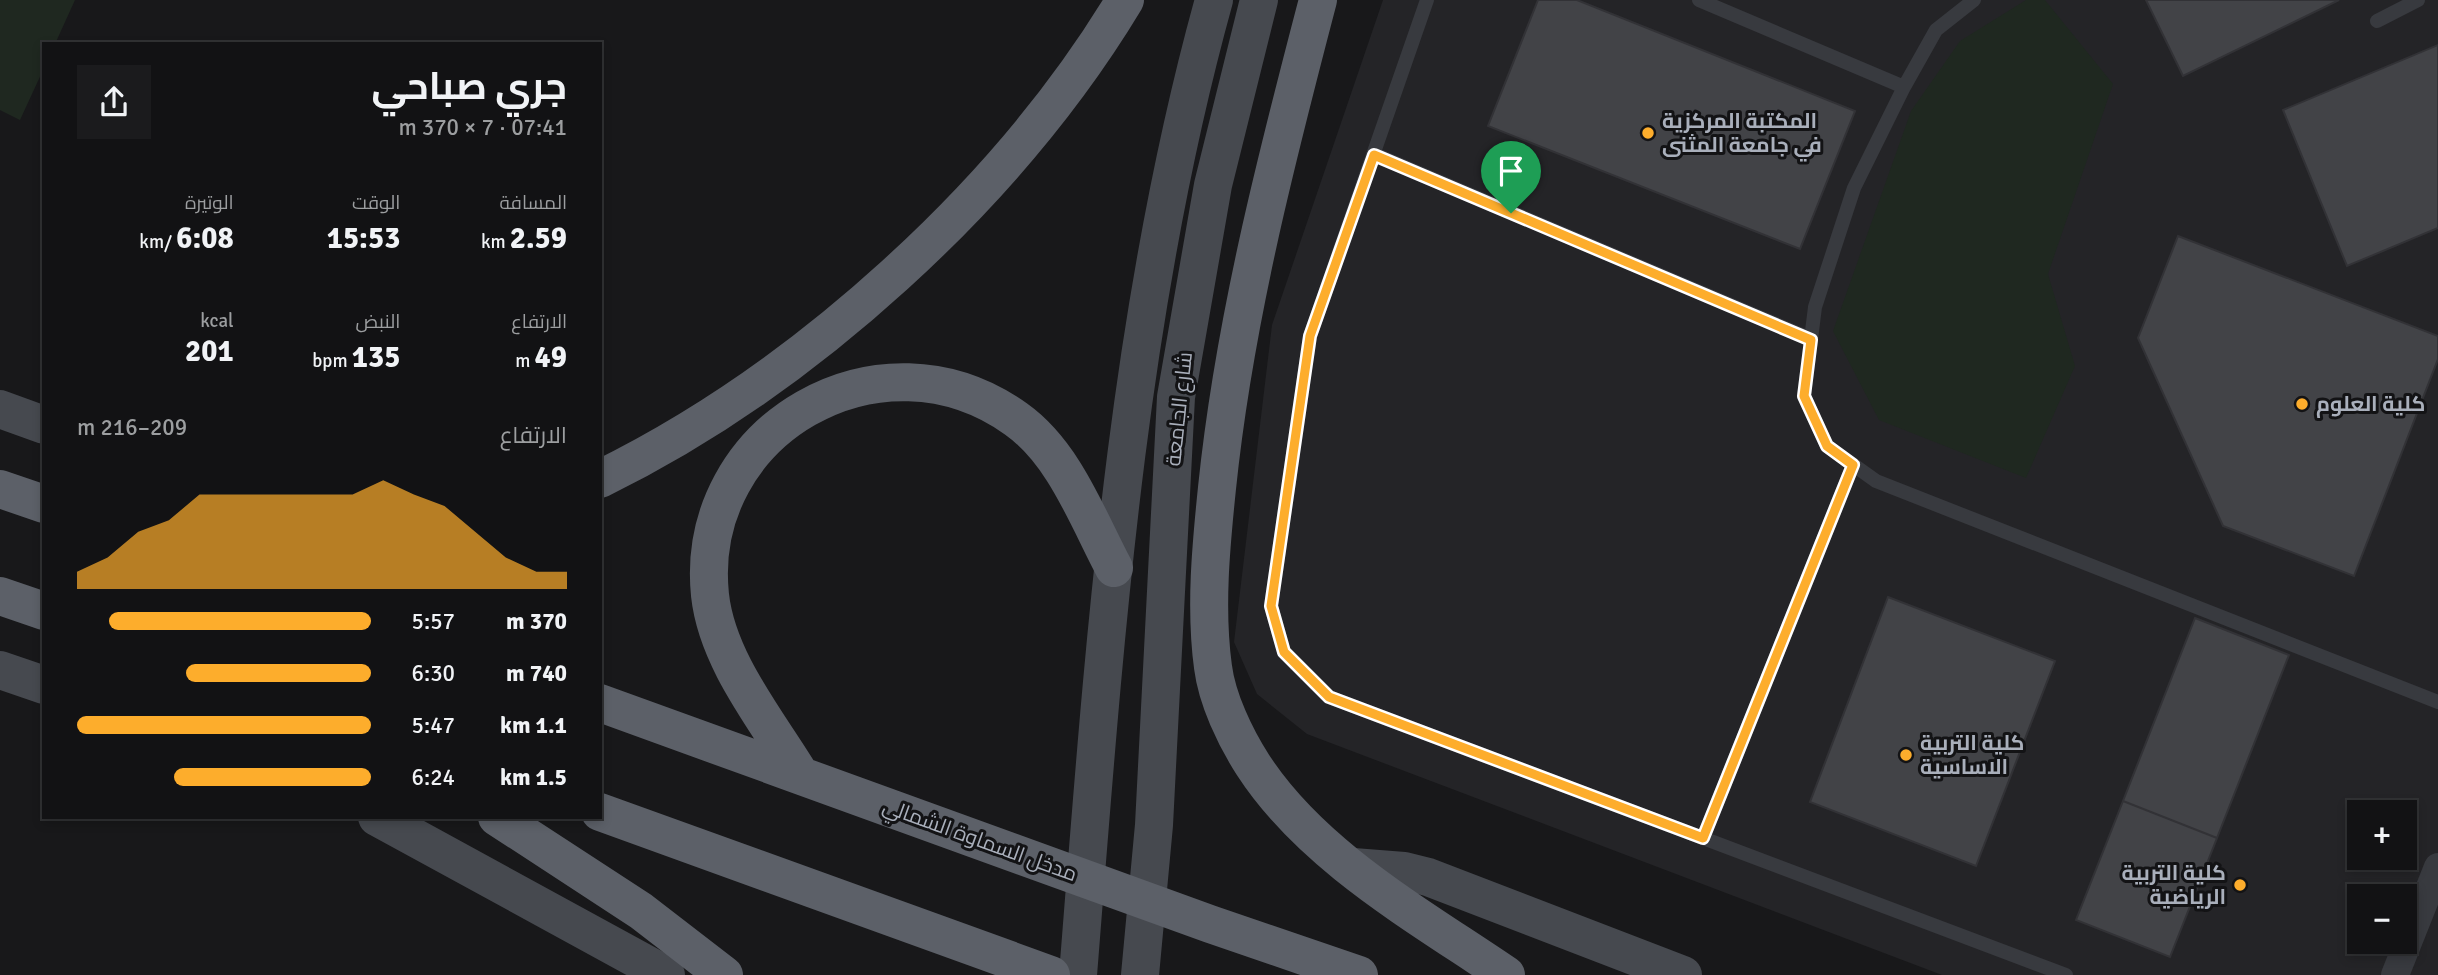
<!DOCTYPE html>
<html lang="ar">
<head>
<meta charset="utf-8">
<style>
  :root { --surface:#121214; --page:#1b1b1d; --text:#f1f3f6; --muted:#9c9ea0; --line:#313234; --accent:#fdad2c }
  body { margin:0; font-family:Signika,Cairo,sans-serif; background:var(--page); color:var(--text); direction:rtl; height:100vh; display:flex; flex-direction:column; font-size:26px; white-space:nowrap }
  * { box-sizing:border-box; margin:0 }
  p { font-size:23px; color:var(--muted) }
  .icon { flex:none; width:38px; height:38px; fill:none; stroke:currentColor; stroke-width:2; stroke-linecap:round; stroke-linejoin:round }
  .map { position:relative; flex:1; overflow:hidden; direction:ltr }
  .side { position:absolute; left:42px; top:42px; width:560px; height:777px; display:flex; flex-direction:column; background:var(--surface); border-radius:0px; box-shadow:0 4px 10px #0003,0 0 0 2px var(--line); direction:rtl }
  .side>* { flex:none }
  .buttons { position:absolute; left:2347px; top:800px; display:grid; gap:14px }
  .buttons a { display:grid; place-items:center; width:70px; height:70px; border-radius:0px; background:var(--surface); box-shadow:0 4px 10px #0003,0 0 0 2px var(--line); font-size:35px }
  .pin { position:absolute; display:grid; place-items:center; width:60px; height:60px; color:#fff; margin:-72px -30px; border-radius:50% 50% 50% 0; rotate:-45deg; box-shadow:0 0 7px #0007 }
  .pin .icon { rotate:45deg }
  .round { display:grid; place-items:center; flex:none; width:74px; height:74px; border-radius:0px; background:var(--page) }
  .summary { display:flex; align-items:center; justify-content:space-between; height:119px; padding:0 35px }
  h1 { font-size:38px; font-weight:700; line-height:52px }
  .stats { display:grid; grid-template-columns:repeat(3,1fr); gap:10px; height:119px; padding:7px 35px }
  .stats div { display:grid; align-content:center }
  .stats b { font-size:30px; font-weight:700 }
  .stats small { font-size:19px; font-weight:400 }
  .stats p { font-size:19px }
  .chart { height:196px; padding:14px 35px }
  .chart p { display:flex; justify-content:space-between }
  .chart svg { width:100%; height:126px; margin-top:7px; fill:var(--accent); opacity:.7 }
  ul { padding:0 35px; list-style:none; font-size:23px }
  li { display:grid; grid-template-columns:112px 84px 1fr; align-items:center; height:52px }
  li i { height:18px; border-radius:9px; background:var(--accent) }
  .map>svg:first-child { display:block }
</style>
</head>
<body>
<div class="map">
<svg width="2438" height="975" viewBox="0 0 2438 975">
  <rect width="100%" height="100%" fill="#18181a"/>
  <!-- built -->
  <path fill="#242427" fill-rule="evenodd" d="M1383,0H2438V975H1942L1307,734L1257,694L1234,642L1272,325ZM2359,812H2404V858H2359ZM2359,896H2404V942H2359Z"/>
  <!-- green -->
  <path fill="#1f2820" d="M0,0H75L55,44H44V68L20,120L0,110Z
    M2026,0H2045L2113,84L2048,274L2075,366L2026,478L1879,420L1833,331L1911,111L1960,41Z"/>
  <!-- building -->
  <path fill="#424347" stroke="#323236" stroke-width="2" d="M1538,0H1577L1855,111L1800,249L1488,126Z
    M2146,0H2339L2183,76Z
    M2438,45V228L2347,266L2283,110Z
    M2178,236L2438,336V359L2354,576L2223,526L2138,338Z
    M1888,597L2055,661L1976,866L1810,802Z
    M2195,618L2289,655L2217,838L2123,801Z
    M2123,801L2217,838L2170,957L2076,920Z"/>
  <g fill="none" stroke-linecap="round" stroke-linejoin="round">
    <!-- service -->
    <path stroke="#383a3f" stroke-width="14" d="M1427,0L1310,336L1271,606L1284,652L1329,697L2066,975
      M1699,0L1904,87
      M1974,0L1936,30L1904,87L1854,188L1815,307L1804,396L1827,446L1876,481L2438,702
      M2377,21L2418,0
      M1374,154L1811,339
      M1703,838L1853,465"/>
    <!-- minor -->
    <path stroke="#383a3f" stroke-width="28" d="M2395,975L2438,867"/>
    <!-- secondary -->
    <path stroke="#46494f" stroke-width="38" d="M0,409L44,425
      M0,670L44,685
      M377,817L666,975
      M1353,867L1404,871L1428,877L1683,975
      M1078,975C1104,648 1126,317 1214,0
      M1140,975L1154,825L1176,397L1213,185L1259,0"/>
    <!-- trunk -->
    <path stroke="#5c6068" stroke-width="38" d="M1318,0C1276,160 1234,323 1217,488C1211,546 1205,608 1213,667C1217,699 1235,737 1253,765C1312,856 1418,915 1506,975
      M600,479C804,379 1008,194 1125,0
      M0,489L44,504
      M0,596L44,611
      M600,703L1210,924L1359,975
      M799,773C766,719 717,660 710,595C693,429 881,322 1016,419C1064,453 1087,517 1114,568
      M600,812L1051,975
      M497,817L641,911L724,975"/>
  </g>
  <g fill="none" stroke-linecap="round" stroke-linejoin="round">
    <defs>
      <path id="route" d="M1374,155L1811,340L1804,396L1827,446L1853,465L1703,838L1329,697L1284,652L1271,606L1310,336Z"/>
    </defs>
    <!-- route casing -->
    <use href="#route" stroke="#fff" stroke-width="14"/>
    <!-- route -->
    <use href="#route" stroke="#fdad2c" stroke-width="9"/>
  </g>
  <!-- markers -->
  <g fill="#fdad2c" stroke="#131315" stroke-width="2.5">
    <circle cx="1648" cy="133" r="7"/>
    <circle cx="2302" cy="404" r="7"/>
    <circle cx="1906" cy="755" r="7"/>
    <circle cx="2240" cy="885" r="7"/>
  </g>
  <g text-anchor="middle" stroke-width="6" stroke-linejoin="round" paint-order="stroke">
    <!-- poi labels -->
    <g font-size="21" font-weight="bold" fill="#a9afbb" stroke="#131315" text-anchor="start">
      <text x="1662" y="128">المكتبة المركزية<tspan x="1662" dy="24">في جامعة المثنى</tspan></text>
      <text x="2316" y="411">كلية العلوم</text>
      <text x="1920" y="750">كلية التربية<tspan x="1920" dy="24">الاساسية</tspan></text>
      <text x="2226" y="880" text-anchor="end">كلية التربية<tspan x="2226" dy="24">الرياضية</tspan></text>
    </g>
    <!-- street labels -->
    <g font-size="21" fill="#a9afbb" stroke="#131315">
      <text transform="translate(1179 409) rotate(-84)" y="7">شارع الجامعة</text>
      <text transform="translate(980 840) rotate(20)" y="7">مدخل السماوة الشمالي</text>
    </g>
  </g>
</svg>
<div class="buttons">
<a>+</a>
<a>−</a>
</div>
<div class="pin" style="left:1511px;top:213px;background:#1e9e55"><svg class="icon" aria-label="arrive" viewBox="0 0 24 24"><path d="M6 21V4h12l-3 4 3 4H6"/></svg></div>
<section class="side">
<div class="summary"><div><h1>جري صباحي</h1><p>07:41 · 7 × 370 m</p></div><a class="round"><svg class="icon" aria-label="share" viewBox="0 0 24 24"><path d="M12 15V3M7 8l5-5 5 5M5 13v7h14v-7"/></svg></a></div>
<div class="stats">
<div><p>المسافة</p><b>2.59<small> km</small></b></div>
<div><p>الوقت</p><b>15:53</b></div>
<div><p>الوتيرة</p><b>6:08<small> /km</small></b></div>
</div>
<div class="stats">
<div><p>الارتفاع</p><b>49<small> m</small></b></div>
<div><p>النبض</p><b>135<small> bpm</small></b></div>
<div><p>kcal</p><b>201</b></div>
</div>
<div class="chart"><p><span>الارتفاع</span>209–216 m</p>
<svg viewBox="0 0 160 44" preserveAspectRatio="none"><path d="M0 44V38L10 33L20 24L30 20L40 11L50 11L60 11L70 11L80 11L90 11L100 6L110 11L120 15L130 24L140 33L150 38L160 38V44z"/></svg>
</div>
<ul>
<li><b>370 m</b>5:57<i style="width:89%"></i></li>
<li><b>740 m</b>6:30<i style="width:63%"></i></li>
<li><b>1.1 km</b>5:47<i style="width:100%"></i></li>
<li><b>1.5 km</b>6:24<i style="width:67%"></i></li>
</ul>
</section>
</div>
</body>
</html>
